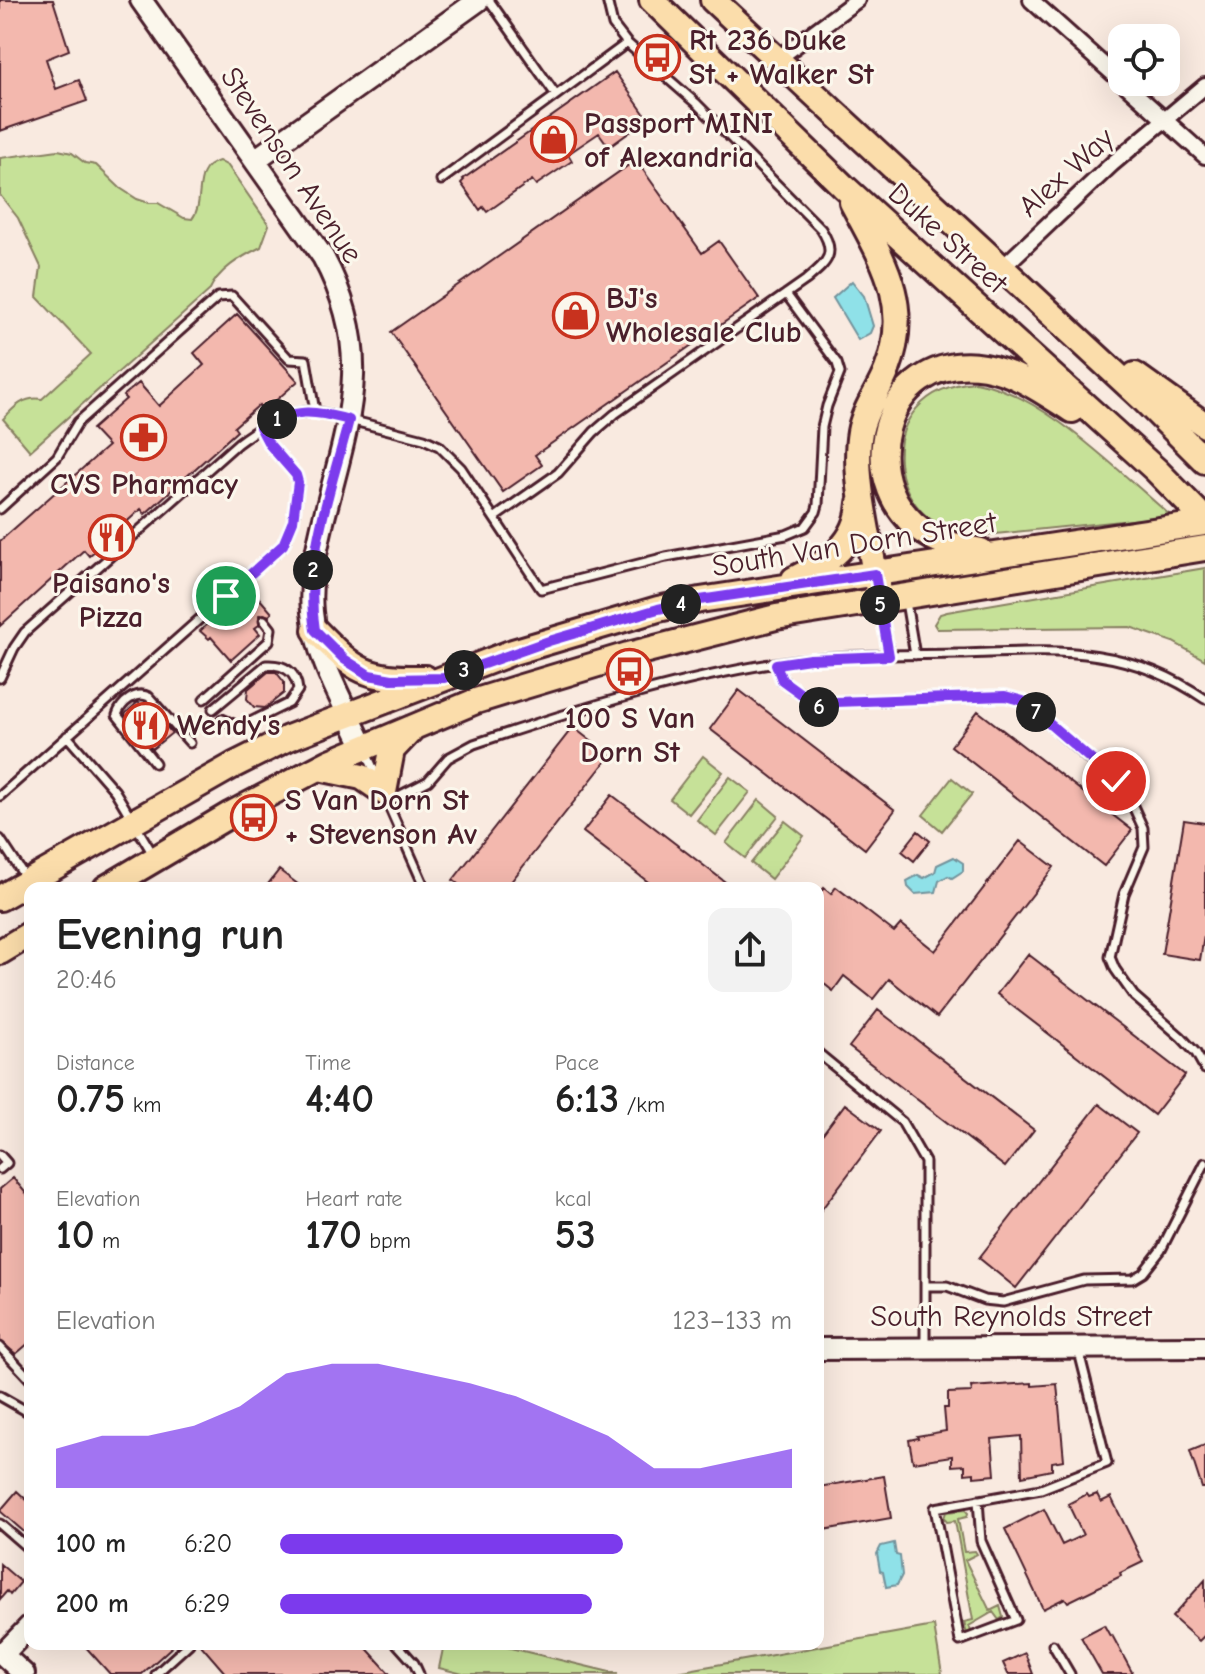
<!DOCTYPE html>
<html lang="en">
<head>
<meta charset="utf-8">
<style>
  :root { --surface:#fff; --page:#f2f2f2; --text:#222; --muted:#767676; --accent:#7c3aed }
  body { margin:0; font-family:"Comic Neue",sans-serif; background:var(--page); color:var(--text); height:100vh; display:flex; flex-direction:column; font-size:30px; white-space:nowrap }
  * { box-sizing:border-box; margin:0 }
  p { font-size:26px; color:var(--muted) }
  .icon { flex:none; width:44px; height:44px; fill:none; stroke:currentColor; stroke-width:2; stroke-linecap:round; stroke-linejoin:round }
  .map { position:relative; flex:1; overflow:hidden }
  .side { position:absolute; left:24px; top:882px; width:800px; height:768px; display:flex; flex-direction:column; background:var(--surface); border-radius:16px; box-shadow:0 8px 32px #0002 }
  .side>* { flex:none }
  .buttons { position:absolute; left:1108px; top:24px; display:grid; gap:16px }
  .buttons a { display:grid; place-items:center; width:72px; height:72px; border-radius:16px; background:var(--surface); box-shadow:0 8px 32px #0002; font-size:40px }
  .pin { position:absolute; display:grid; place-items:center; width:68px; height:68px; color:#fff; margin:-34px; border:4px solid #fff; border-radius:50%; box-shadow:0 2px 8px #0007 }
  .km { position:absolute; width:40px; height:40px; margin:-20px; border-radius:50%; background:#222; color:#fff; font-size:22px; line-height:40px; text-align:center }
  .round { display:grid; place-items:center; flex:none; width:84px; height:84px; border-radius:16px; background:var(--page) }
  .headline { display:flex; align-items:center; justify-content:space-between; height:136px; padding:0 32px }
  h1 { font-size:44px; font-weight:600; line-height:60px }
  .figures { display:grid; grid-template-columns:repeat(3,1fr); gap:12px; height:136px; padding:8px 32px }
  .figures div { display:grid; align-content:center }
  .figures b { font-size:40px; font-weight:600 }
  .figures small { font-size:22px; font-weight:400 }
  .figures p { font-size:22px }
  .chart { height:224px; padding:16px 32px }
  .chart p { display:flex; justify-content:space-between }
  .chart svg { width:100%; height:144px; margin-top:8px; fill:var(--accent); opacity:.7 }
  ul { padding:0 32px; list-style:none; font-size:26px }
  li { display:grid; grid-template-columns:128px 96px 1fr; align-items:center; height:60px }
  li i { height:20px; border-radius:10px; background:var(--accent) }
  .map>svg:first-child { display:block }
</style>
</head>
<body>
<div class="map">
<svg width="1205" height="1674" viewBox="0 0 1205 1674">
  <rect width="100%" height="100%" fill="#f9eae0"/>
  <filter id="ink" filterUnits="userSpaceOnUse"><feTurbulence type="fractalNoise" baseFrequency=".0125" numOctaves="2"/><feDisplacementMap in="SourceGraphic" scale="16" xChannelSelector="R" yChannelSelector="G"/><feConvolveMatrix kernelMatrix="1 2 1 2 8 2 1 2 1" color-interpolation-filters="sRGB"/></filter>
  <g filter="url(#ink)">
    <!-- green -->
    <path fill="#c6e198" stroke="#888062" stroke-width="2" d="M58,150L72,153L85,163L96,165L120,188L137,199L149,203H158L184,218L192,219C206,202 191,168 219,161L228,166L269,225L261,247C241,257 218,270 209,291L30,451L3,419C14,407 24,396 42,399L91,354L37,297L41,267L18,218L0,195V158Z
      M976,382C1045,395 1118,471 1171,516L976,536C884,532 865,390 976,382Z
      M1205,568V660L1173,642L1130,627L937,629L934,624L940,614L947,612Z
      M703,756L723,772L689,814L670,799Z
      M730,777L750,792L716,835L697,820Z
      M952,778L972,794L942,831L923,815Z
      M759,800L778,816L745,858L726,843Z
      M785,821L804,836L771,879L751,863Z
      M965,1510L968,1513L967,1517L958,1519L964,1552L975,1551L977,1554L965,1560L990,1611L1000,1606L1003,1617L999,1620L993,1612L969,1626L971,1631L967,1635L964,1622L973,1620L955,1521L947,1522L944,1518L946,1512Z
      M934,1626L942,1674H666Z
      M444,1644H494L618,1674H463L439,1668Z"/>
    <!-- water -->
    <path fill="#8fe1e8" stroke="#73939c" stroke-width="2" d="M852,281L864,296L873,326L870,333L858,340L833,298Z
      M954,857L963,863V871L952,878L948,876L939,881L936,892L915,894L908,887L907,881L918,875L924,878L935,872L937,865Z
      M894,1543L896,1555L900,1556L902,1575L897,1585L886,1587L883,1572L880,1571L877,1554L881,1546Z"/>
    <!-- building -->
    <path fill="#f3b8ae" stroke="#4a1f2b" stroke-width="2" d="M0,0H53L69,50L46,59L56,89L79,80L87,101L0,131Z
      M615,72L648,119L609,147L599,133L568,154L572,161L536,185L532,180L487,212L483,207L480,210L461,183L464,180L463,179Z
      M636,160L702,253L719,241L759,298L535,455L542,465L503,492L391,332Z
      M237,314L298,381L264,411L259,405L234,427L237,431L145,514L141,509L89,556L84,550L0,626V541L108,446L92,429L126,399L123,396L139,383L159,406L204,365L194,353Z
      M259,598L272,613L269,616L264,614L259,615V625L255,628L260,634L231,660L211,637L209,639L200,631L231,603L241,614L246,609L255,610L257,606L256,601Z
      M268,672H276L284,682V693L265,708L254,707L247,699L248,689Z
      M739,690L895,810L865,849L710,729Z
      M138,702L142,706L145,703L172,733L152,749L125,714Z
      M978,711L1132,830L1104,866L951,746Z
      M573,727L610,756L506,888H463L453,880Z
      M612,795L733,888H656L583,832Z
      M1184,820L1205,823V930L1200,960L1162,954Z
      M918,831L930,841L914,861L902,851Z
      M1020,841L1054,867L937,1017L889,979L873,999L844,976L833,991L818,979V895L824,888L831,894L836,887L894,932L901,924L935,951Z
      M279,870L303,888H265Z
      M1028,954L1185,1075L1154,1115L997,994Z
      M878,1010L1034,1130L1005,1167L849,1047Z
      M845,1104L881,1131L818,1214V1140Z
      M1099,1104L1137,1133L1016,1288L979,1258Z
      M13,1178L30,1198V1342L16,1354L0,1341V1189Z
      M1032,1383V1386L1057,1384L1064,1460L1052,1462V1470L1022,1476L1021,1436L992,1439L995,1475L974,1477V1473L965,1474V1465L952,1466V1456L913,1462L909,1440L918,1438L917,1436L946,1431L944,1408H948V1393L972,1392L971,1387Z
      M1205,1445V1488H1202L1190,1451Z
      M884,1476L891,1518L818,1531V1487Z
      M17,1491L30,1503V1537L0,1511Z
      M1087,1494L1089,1497L1097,1494L1101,1502L1111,1497L1143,1562L1120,1573L1121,1576L1068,1602L1065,1598L1043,1609L1005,1529L1044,1509L1062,1545L1083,1535L1068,1504Z
      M0,1564L21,1582L10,1595L7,1591L0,1599Z
      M1205,1580V1635L1199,1641L1172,1617Z
      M1104,1625L1110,1636L1112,1635L1133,1674H1102L1081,1637Z
      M83,1644H175L142,1674H110Z
      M200,1644H363L390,1674H226Z
      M1025,1653L1033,1674H1008L1003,1663Z"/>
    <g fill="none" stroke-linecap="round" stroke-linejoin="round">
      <defs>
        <path id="lane" d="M489,0L556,95
          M441,180L627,43
          M0,509L57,457L78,422L218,297L232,296L289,359L306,360L315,411
          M494,518L558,473L594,432L615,414L806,280C826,263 838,255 821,229L697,104L627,43L613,25L607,0
          M236,588L251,605
          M906,602L915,655
          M880,603L889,656
          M776,664L782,680L826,712L836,702L1005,696L1023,701L1127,793L1143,828L1144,847L1124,894L1110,957L1115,969L1134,996L1181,1037L1196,1053L1205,1069
          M0,678L14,648L25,632L238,443C262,425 285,412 315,411L424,439L439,446L461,468L541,589L666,557L786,535L805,527L816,512L818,505L822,427L827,406L840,373L837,363L786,294
          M204,699L269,641L271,629L264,620
          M213,709L266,665C284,664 296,671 298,690L289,703L240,727L222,719
          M67,736L115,791L154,856
          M365,750L378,779
          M155,763L117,715C121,703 136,690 149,697L190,743
          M0,796L283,545L293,521L298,482L296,475L269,444L260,427
          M387,802L428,781L448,758L474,744C575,710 690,674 797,660C850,654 906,655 960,654C1054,651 1124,643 1205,699
          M387,802L425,888
          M0,839L25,877
          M818,1053L902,1122L925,1162V1344
          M0,1155L7,1163L0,1169
          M925,1286H947L984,1300L1003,1302L1084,1280L1133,1279L1143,1273L1161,1250L1205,1163
          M0,1347L30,1379
          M0,1396L30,1413
          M978,1500L981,1541L1016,1620L960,1641L935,1508L1041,1489L1107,1463L1079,1352
          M0,1524L30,1550
          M397,1644L414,1663L419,1674
          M1053,1645L1070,1674
          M156,1674L189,1644"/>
        <path id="street" d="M1031,0L1205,156
          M776,60L857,0
          M1001,269L1112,164L1205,86"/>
        <path id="secondary" d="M141,0L323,257C376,355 348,422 323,522C316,552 309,581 312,612C316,659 345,705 364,748
          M255,160L479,0
          M818,1349L1205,1347
          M0,1652L24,1674
          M3,1654L30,1626"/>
        <path id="primary" d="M652,0L843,186L1156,470L1205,520
          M713,0L1143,399L1205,461
          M852,202C882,259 913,304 887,370C879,391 864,409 860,432C852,477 871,544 878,591
          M1135,375L1205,425
          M981,551C965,548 948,545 934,538C846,492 880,349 985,367C1018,373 1045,393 1072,410
          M794,579C828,563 858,543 860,503
          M315,630C356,672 365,679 425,678
          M319,768L362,777L384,792L392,750L411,730
          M106,888L231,814L330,762L476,701L518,688L628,655L776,617L1205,548
          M0,898L234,765L288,738L513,652L658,609L700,600L1205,523
          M0,952L30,934"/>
      </defs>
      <!-- lane casing -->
      <use href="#lane" stroke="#4a1f2b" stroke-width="13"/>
      <!-- street casing -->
      <use href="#street" stroke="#4a1f2b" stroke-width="20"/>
      <!-- secondary casing -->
      <use href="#secondary" stroke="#4a1f2b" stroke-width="26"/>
      <!-- primary casing -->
      <use href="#primary" stroke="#4a1f2b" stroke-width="30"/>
      <!-- lane -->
      <use href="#lane" stroke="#fbf7ec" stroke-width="7"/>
      <!-- street -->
      <use href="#street" stroke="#fbf7ec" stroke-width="14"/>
      <!-- secondary -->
      <use href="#secondary" stroke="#fbf7ec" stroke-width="20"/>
      <!-- primary -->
      <use href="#primary" stroke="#fbddab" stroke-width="24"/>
    </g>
  </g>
  <g fill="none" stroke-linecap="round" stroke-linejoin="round" filter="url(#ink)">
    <defs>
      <path id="route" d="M226,596L283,545L293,521L298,482L296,475L269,444L260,427C298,408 310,410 349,420C332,487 303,560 315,630L344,659L369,675L392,679L444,678L549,641L658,609L700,600L875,574L889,656L810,659L776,664L782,680L826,712L836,702L1005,696L1023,701L1116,781"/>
    </defs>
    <!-- route casing -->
    <use href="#route" stroke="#fff" stroke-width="16"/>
    <!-- route -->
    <use href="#route" stroke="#7c3aed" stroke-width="10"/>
  </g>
  <!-- icons -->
  <defs>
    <symbol id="bus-ring" viewBox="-11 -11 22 22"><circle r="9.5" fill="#fbf7ec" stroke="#c8321e" stroke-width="1.5"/><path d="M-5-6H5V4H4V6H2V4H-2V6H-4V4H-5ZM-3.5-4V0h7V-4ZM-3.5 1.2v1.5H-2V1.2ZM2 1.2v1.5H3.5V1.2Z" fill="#c8321e"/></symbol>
    <symbol id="shop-ring" viewBox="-11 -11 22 22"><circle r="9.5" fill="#fbf7ec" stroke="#c8321e" stroke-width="1.5"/><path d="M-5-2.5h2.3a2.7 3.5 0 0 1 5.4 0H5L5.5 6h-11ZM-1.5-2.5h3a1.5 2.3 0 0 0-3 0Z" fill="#c8321e"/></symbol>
    <symbol id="pharmacy-ring" viewBox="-11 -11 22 22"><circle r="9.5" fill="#fbf7ec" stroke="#c8321e" stroke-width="1.5"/><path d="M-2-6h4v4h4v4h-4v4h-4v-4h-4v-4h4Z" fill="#c8321e"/></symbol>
    <symbol id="restaurant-ring" viewBox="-11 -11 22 22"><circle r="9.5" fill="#fbf7ec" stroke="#c8321e" stroke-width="1.5"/><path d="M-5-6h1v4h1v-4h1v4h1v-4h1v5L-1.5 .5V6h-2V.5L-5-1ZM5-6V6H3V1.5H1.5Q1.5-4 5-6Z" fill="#c8321e"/></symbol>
  </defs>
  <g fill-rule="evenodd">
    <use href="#bus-ring" x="632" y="32" width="51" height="51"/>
    <use href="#shop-ring" x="528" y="114" width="51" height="51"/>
    <use href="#shop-ring" x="550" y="290" width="51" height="51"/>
    <use href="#pharmacy-ring" x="118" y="412" width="51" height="51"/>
    <use href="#restaurant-ring" x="86" y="512" width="51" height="51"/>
    <use href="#bus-ring" x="604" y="646" width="51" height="51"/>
    <use href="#restaurant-ring" x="120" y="700" width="51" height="51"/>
    <use href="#bus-ring" x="228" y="792" width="51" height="51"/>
  </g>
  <g text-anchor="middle" stroke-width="6" stroke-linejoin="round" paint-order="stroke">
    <!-- poi labels -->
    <g font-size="30" font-weight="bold" fill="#4a1f2b" stroke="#fbf7ec" text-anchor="start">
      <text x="689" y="50">Rt 236 Duke<tspan x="689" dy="34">St + Walker St</tspan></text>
      <text x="584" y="133">Passport MINI<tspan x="584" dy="34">of Alexandria</tspan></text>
      <text x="606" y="308">BJ's<tspan x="606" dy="34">Wholesale Club</tspan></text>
      <text x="144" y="494" text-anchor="middle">CVS Pharmacy</text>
      <text x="111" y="593" text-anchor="middle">Paisano's<tspan x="111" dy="34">Pizza</tspan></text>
      <text x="630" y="728" text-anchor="middle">100 S Van<tspan x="630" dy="34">Dorn St</tspan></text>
      <text x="177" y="735">Wendy's</text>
      <text x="285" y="810">S Van Dorn St<tspan x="285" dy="34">+ Stevenson Av</tspan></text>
    </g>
    <!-- street labels -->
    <g font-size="30" fill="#4a1f2b" stroke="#fbf7ec">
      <text transform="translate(292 165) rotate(56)" y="10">Stevenson Avenue</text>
      <text transform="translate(1066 172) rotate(-42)" y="10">Alex Way</text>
      <text transform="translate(948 238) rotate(42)" y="10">Duke Street</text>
      <text transform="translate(854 544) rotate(-9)" y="10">South Van Dorn Street</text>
      <text x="1011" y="1326">South Reynolds Street</text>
    </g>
  </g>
</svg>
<div class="buttons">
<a><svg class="icon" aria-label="locate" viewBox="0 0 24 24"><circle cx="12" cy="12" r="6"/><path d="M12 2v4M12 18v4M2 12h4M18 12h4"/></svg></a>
</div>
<div class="pin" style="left:226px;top:596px;background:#1e9e55"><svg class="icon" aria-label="arrive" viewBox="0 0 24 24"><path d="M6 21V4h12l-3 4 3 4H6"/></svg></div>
<div class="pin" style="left:1116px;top:781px;background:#d93025"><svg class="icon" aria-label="check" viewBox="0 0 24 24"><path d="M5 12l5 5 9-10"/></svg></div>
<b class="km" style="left:277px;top:419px">1</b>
<b class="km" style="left:313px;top:570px">2</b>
<b class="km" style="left:464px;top:670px">3</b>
<b class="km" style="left:681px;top:604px">4</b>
<b class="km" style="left:880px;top:605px">5</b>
<b class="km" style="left:819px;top:707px">6</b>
<b class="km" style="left:1036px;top:712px">7</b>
<section class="side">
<div class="headline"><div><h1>Evening run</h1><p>20:46</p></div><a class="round"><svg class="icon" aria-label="share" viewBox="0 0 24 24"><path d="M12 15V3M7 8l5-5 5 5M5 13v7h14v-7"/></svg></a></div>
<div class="figures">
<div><p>Distance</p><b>0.75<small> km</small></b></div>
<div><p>Time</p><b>4:40</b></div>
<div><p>Pace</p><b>6:13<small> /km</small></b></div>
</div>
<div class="figures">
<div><p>Elevation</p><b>10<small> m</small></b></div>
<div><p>Heart rate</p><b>170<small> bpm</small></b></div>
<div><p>kcal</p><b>53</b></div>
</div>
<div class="chart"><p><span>Elevation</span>123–133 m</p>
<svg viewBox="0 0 160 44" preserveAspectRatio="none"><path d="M0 44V32L10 28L20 28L30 25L40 19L50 9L60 6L70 6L80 9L90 12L100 16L110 22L120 28L130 38L140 38L150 35L160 32V44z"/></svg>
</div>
<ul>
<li><b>100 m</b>6:20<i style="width:67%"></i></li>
<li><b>200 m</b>6:29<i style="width:61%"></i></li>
</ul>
</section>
</div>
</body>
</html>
